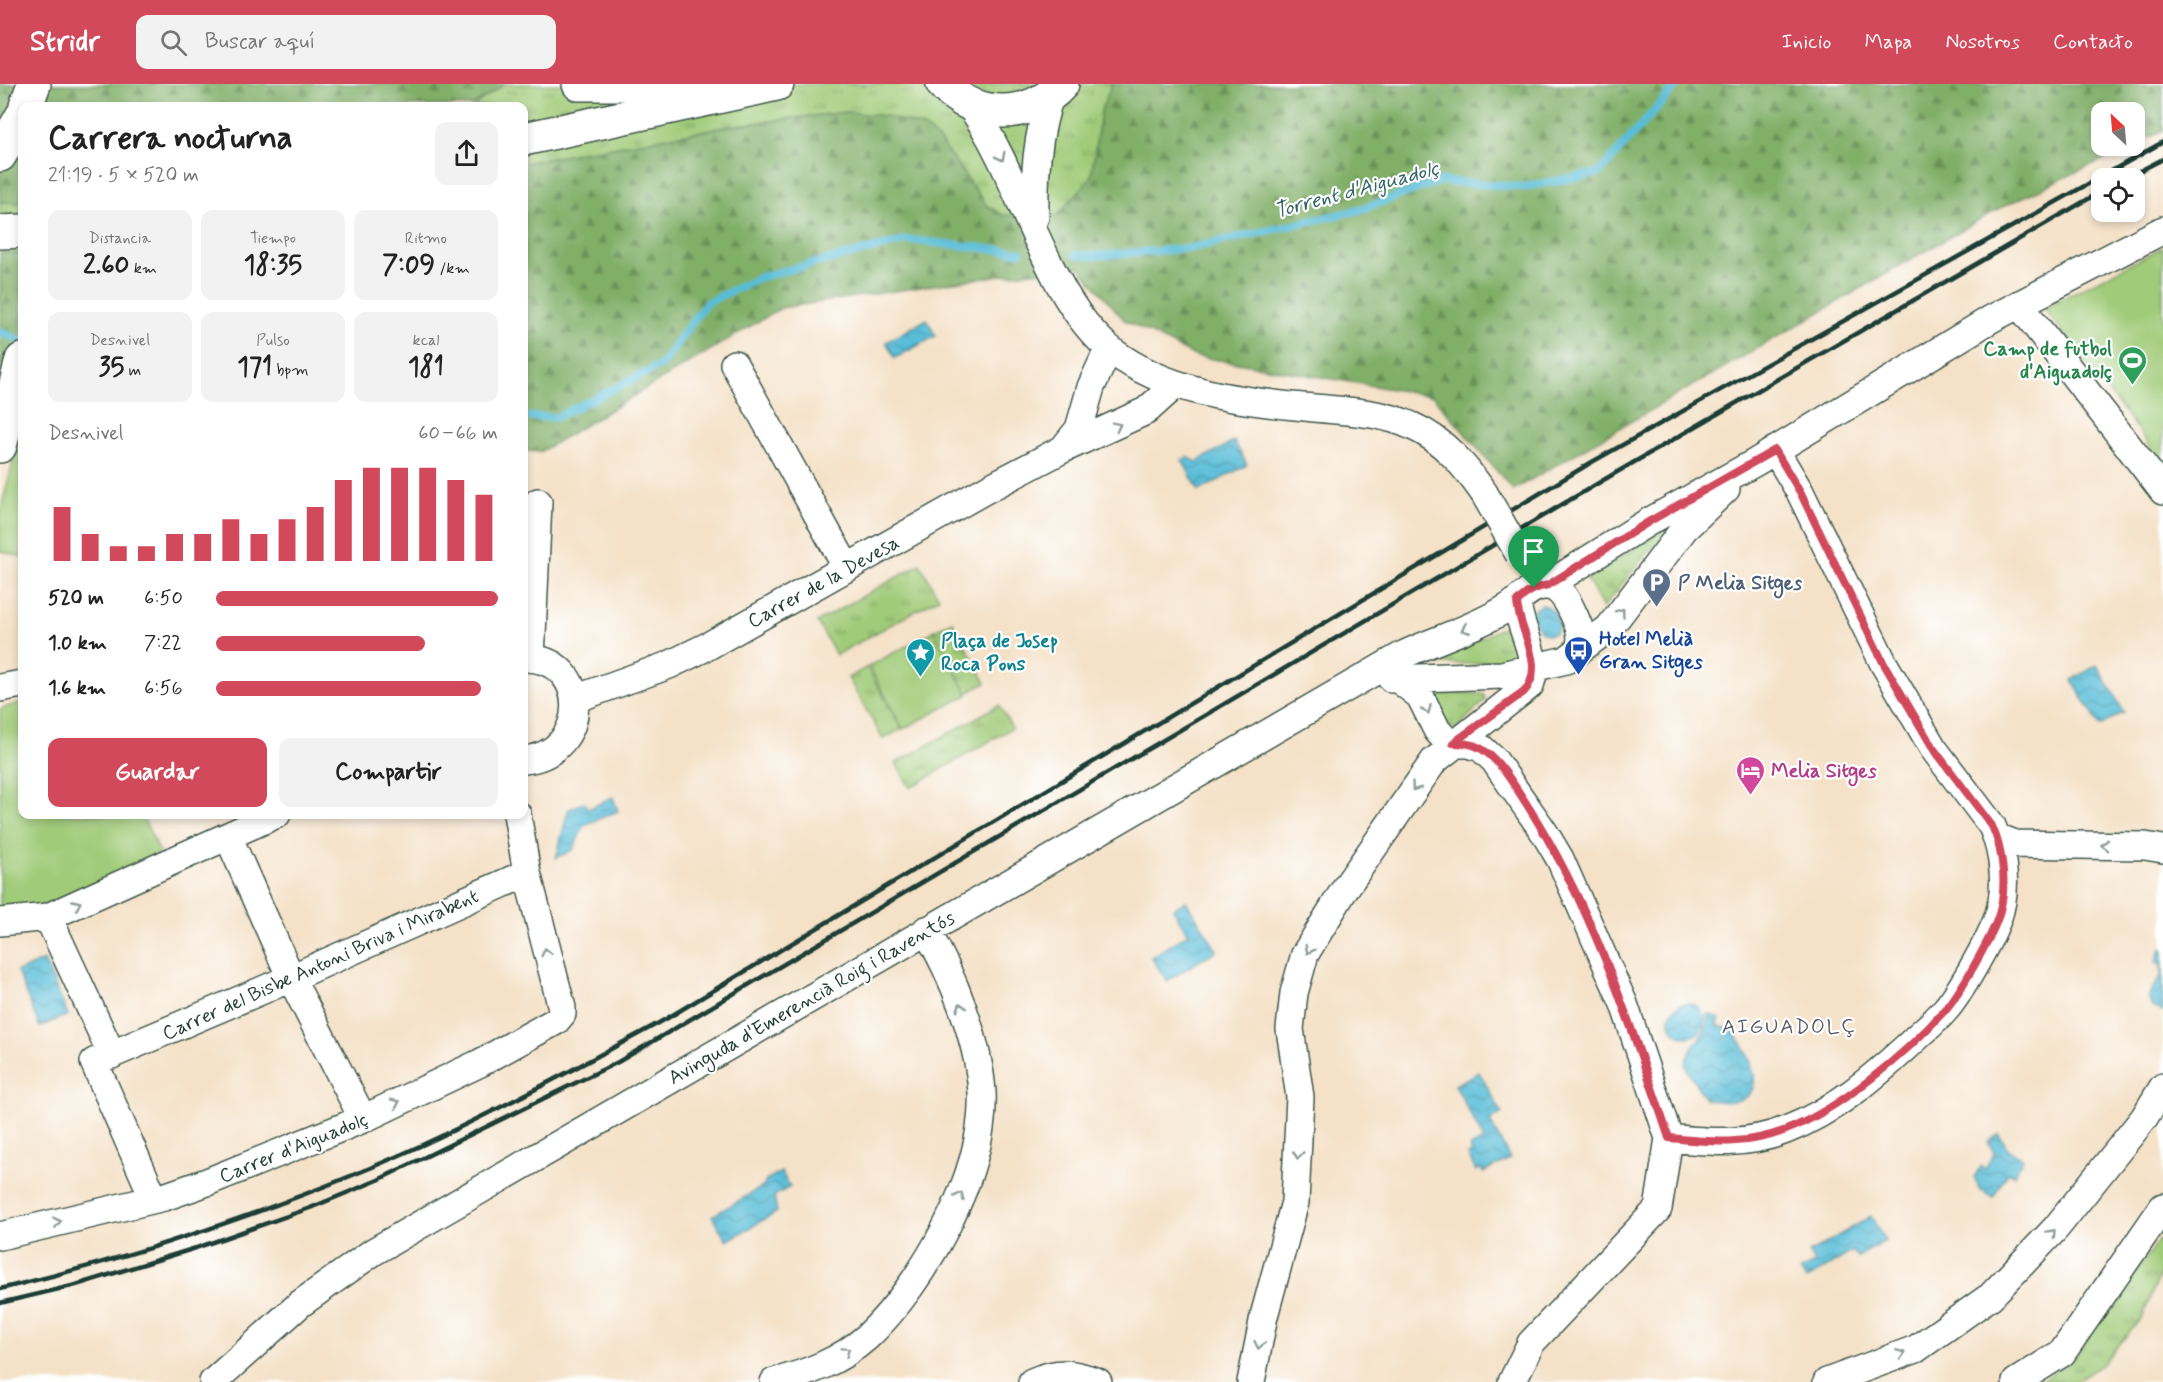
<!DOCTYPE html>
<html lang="es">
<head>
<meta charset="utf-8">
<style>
  :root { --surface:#fff; --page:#f2f2f2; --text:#222; --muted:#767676; --accent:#d1495b }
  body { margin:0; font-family:Mynerve,sans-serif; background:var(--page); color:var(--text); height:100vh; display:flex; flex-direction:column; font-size:22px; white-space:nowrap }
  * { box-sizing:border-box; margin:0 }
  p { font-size:20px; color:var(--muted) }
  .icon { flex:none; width:33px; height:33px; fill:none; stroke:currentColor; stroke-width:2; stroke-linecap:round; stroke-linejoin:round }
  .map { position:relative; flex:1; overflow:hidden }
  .panel { position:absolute; left:18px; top:18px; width:510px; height:717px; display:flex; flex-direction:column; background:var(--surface); border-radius:12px; box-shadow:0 3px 9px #0003 }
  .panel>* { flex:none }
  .needle { width:39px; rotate:334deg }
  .fabs { position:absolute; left:2091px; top:18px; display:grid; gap:12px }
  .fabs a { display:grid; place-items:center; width:54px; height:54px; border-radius:12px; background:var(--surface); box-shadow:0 3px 9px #0003; font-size:30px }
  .pin { position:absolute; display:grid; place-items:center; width:51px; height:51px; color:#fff; margin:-62px -26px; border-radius:50% 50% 50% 0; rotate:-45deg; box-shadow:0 0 6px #0007 }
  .pin .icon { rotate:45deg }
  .round { display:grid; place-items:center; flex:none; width:63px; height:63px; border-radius:12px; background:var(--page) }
  .overview { display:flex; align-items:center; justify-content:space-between; height:102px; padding:0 30px }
  h1 { font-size:33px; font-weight:700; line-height:45px }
  .metrics { display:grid; grid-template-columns:repeat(3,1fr); gap:9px; height:102px; padding:6px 30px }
  .metrics div { display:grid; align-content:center; border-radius:12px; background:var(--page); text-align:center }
  .metrics b { font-size:26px; font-weight:700 }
  .metrics small { font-size:16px; font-weight:400 }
  .metrics p { font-size:16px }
  .chart { height:168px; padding:12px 30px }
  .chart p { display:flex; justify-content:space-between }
  .chart svg { width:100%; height:108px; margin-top:6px; stroke:var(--accent); stroke-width:6 }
  .action { display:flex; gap:12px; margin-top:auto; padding:12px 30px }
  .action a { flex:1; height:69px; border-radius:12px; background:var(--accent); color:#fff; font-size:24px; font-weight:700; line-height:69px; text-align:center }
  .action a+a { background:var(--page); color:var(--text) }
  ul { padding:0 30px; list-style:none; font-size:20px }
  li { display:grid; grid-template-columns:96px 72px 1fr; align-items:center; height:45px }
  li i { height:15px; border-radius:8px; background:var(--accent) }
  header { display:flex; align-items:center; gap:36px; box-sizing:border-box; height:84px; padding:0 30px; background:var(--accent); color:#fff }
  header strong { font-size:28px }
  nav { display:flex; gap:33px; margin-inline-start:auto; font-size:21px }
  .search { width:420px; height:54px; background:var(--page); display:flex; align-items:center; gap:15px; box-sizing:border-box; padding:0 21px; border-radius:12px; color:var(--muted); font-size:22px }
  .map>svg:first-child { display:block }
</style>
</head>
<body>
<header>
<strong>Stridr</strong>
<div class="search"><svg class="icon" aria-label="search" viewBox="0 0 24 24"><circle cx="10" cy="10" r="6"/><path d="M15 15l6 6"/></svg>Buscar aquí</div>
<nav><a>Inicio</a><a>Mapa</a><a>Nosotros</a><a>Contacto</a></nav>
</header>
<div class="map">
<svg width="2163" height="1298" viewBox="0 0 2163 1298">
  <defs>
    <pattern id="grass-tufts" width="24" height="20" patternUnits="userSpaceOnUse" patternTransform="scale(1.5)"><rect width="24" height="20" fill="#a0cb78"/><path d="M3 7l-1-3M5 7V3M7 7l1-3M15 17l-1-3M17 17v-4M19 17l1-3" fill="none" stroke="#82a663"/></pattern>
    <pattern id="forest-firs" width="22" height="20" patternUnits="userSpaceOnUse" patternTransform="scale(1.5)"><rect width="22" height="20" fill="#80af68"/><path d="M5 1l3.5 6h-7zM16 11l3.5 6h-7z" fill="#689056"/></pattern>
    <pattern id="water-waves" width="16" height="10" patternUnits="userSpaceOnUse" patternTransform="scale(1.5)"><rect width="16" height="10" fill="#59bdd8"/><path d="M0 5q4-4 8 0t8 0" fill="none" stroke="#499bb0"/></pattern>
  </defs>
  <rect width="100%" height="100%" fill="#fff"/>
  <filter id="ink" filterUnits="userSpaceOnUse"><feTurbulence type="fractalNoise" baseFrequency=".0167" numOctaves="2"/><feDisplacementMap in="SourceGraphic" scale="12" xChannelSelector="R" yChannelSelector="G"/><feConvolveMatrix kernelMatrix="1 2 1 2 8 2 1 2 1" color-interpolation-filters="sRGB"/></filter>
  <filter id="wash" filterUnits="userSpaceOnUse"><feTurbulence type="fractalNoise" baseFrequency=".008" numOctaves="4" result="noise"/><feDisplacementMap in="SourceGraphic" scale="24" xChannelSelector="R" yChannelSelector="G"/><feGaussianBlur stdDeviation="1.35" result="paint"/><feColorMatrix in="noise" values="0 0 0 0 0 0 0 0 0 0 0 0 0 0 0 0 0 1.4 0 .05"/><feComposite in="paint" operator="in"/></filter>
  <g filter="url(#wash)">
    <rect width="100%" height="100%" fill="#f4e1c7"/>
    <!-- grass -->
    <path fill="url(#grass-tufts)" stroke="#608456" stroke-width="1.5" d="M505,0H1112L1101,27L1091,94L1057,132H1004L987,122L939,56L864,30L846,28L729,42L524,79V22H473Z
      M0,118L22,119V169H0Z
      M1683,433L1642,475L1603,524L1587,495Z
      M920,480L939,514L836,571L817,538Z
      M952,537L986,599L967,609L932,547Z
      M1506,542L1513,550L1516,579L1439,580L1438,576L1441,573Z
      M867,583L902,645L883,655L848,594Z
      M1448,609L1484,610L1485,616L1456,645L1445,641L1433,610Z
      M999,621L1012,644L910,704L896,679Z
      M2163,1150V1180L2143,1232L2102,1280L2076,1298H2039L2072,1277Z"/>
    <!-- forest -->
    <path fill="url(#forest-firs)" stroke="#50764e" stroke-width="1.5" d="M0,0H505L472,22H22V119L0,118Z
      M1112,0H2163V47L2135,60L2134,28H2102V62H2132L1998,125L1513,406L1433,312L1195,272L1124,236L1079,183L995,192L781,224L540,368L524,367V79L729,42L846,28L885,32L924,43L939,56L987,122L1003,131L1057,132L1091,94L1101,27Z
      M0,169H22V314L0,352Z"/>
    <!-- park -->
    <path fill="#a0cb78" stroke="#608456" stroke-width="1.5" d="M2163,163V379L2044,224Z
      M22,342V473L0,467V429Z
      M934,547L968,611L903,645L869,582Z
      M22,618V730L142,731L160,769L42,824L0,827V625Z"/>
    <!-- water -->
    <path fill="url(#water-waves)" stroke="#3c7d86" stroke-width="1.5" d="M927,235L936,252L895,274L886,258Z
      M1234,357L1247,381L1199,407L1182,376L1187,373L1197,378Z
      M1541,521C1553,522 1557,532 1559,542L1555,549L1548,551C1536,546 1535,540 1532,528Z
      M2097,581L2124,628L2100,642L2072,596Z
      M613,713L618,727L584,741L573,766L556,774L568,726L584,718L588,725Z
      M1186,817L1217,866L1167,897L1151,873L1188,850L1173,825Z
      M2161,864L2163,865V928L2152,923C2143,908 2156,903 2162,891L2161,882L2156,878Z
      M44,876L68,931L40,943L17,888Z
      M1670 936a17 17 0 1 1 34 0a17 17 0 1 1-34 0Z
      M1707,929L1720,935L1716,941L1733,946C1761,985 1770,1029 1705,1015L1685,982C1687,962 1710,951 1707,929Z
      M1479,988L1502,1029L1490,1037L1510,1075L1483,1089L1481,1084L1476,1087L1468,1071L1472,1069L1470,1063L1484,1056L1455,1001Z
      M1999,1050L2008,1065L2023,1074L2014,1091L2008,1088L1993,1113L1981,1107L1974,1093L1981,1082L1985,1085L1994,1069L1988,1058Z
      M781,1088L790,1103L774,1112L777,1128L727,1157L712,1132L764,1102L766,1096Z
      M1871,1132L1885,1157L1858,1173L1853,1167L1806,1196L1800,1187L1814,1179L1809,1169Z"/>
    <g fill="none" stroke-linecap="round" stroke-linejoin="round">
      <!-- stream -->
      <path stroke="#59bdd8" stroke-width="8" d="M1076,171L1094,172L1191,164L1359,126L1440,97L1524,103L1599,89L1678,0
        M0,248L22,257
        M524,333H557L661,281L706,219L760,193L908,156L1020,168"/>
    </g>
  </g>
  <g filter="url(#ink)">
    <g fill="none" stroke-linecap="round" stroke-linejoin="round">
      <defs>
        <path id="minor" d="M971,23C1024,96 1047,225 1122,274C1178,311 1249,318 1314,324C1346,327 1382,328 1412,342C1444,356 1465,382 1484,409
          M1035,133C1034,90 1037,53 1050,12
          M2019,220L2163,407
          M734,280L847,484
          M1063,365L1079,345L1091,303L1109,264
          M1548,501L1650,437L1756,378L1991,235L2163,146
          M524,574C592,573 591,670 524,676
          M531,574L538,418
          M1392,595L1502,591L1566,576L1609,544L1684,445L1726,405
          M1398,595L1420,612L1437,646L1444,654L1453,659L1469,660L1481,664L1494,676L1544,748L1560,775L1624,920L1669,1054L1658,1125L1531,1259L1512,1298
          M0,604L22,600
          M575,615L669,581L708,562L987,405L1063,365L1146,327L1175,301
          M228,752L291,894L363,1035
          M1997,753L2015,760L2145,762L2163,765
          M48,833L112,971
          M0,838L48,833L277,730
          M1669,1054C1710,1058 1745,1062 1786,1046C1835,1027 1874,993 1912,958C1923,947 1935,938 1945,926C1959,911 1990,855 1997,836C2008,807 2004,769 1992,742L1933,664L1884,580L1800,408L1775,366
          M154,1115L94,978L291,894L527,789
          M0,1152L164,1113L207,1098L363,1035L480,979L556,937L562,930V924L527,789L517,730
          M213,1298L300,1220L373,1168L1403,571C1437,555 1475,544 1507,524C1520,517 1530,501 1546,502C1560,502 1568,518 1573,529C1580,544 1584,553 1578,568
          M774,1298C808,1289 840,1277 867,1253C924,1199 986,1089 982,1008C978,955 953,891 926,846
          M1032,1298C1058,1287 1072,1288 1098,1298
          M1251,1298L1264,1232L1295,1118L1300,1013L1290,945L1294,909L1305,870L1346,803L1434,677L1530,601C1541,573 1519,546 1517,518
          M1827,1298L1916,1265L1991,1212L2056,1144L2144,1034L2163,1003
          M2016,1298L2062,1269L2163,1123"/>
        <path id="major" d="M579,0H697
          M943,0C975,36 1030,36 1062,0
          M26,22L34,0
          M524,55L777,0
          M0,71L22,32
          M0,148L22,147
          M0,362L22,276"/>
      </defs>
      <!-- minor casing -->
      <use href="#minor" stroke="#3f564a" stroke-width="30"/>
      <!-- major casing -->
      <use href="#major" stroke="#3f564a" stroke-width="36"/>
      <!-- minor -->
      <use href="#minor" stroke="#fff" stroke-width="27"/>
      <!-- major -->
      <use href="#major" stroke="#fff" stroke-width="33"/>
      <!-- rail -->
      <path stroke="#1f3d34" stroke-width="4.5" d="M2126,94L2163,75
        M0,1205C127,1175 250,1134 370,1084C472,1041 569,988 666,935L1592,378L2163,58
        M0,1219L76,1201L196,1164L310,1124L378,1096L618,978L1612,391L2102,107"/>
      <defs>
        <path id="minor-bridge" d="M1484,409L1519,470"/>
      </defs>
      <!-- minor-bridge casing -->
      <use href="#minor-bridge" stroke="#3f564a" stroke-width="30" stroke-linecap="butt"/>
      <!-- minor-bridge -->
      <use href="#minor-bridge" stroke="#fff" stroke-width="27"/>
    </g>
    <!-- one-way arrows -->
    <defs><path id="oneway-chevron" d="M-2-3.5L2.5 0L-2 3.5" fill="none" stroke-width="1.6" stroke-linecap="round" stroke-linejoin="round" transform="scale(1.5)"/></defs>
    <g stroke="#8f9e9a">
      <use href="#oneway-chevron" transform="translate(1001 73) rotate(64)"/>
      <use href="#oneway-chevron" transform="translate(1117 342) rotate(-26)"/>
      <use href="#oneway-chevron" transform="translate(1621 528) rotate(-54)"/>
      <use href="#oneway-chevron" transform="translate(1465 545) rotate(158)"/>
      <use href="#oneway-chevron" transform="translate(1427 626) rotate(66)"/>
      <use href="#oneway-chevron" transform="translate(1415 703) rotate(126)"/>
      <use href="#oneway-chevron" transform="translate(2105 761) rotate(-180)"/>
      <use href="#oneway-chevron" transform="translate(77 820) rotate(-24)"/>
      <use href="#oneway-chevron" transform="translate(1309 866) rotate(117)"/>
      <use href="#oneway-chevron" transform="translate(546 868) rotate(-103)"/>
      <use href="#oneway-chevron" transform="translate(961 923) rotate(-108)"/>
      <use href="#oneway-chevron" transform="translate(396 1019) rotate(-26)"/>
      <use href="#oneway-chevron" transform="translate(1298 1071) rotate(94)"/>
      <use href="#oneway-chevron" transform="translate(960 1112) rotate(-64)"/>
      <use href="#oneway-chevron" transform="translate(57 1138) rotate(-13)"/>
      <use href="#oneway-chevron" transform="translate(2052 1149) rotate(-47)"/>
      <use href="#oneway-chevron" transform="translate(1259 1261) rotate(101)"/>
      <use href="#oneway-chevron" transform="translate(846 1267) rotate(-35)"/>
      <use href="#oneway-chevron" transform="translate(1901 1270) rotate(-21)"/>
    </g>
  </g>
  <g fill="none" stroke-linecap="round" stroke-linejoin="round" filter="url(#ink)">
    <defs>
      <path id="route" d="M1775,366L1800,408L1884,580L1933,664L1992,742C2004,769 2008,807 1997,836C1990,855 1959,911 1945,926C1906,970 1840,1025 1786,1046C1745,1062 1710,1058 1669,1054C1630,938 1591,819 1524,716C1512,698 1499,675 1480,664C1471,659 1463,659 1453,659L1524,608C1547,581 1519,549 1517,518C1526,508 1535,503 1548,501L1650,437Z"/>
    </defs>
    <!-- route casing -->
    <use href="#route" stroke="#fff" stroke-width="12"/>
    <!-- route -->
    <use href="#route" stroke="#d1495b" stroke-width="8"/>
  </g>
  <!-- icons -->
  <defs>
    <symbol id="stadium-pin" viewBox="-11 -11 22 30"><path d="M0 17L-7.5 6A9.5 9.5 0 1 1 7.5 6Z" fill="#2e9e5b" stroke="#fff"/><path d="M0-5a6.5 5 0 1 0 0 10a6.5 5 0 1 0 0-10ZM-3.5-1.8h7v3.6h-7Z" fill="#fff"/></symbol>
    <symbol id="parking-pin" viewBox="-11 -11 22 30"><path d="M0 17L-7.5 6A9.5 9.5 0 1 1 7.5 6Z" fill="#5c6f8a" stroke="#fff"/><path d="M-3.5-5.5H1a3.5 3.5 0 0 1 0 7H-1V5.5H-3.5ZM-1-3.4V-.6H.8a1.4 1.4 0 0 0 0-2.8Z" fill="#fff"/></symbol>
    <symbol id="bus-pin" viewBox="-11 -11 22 30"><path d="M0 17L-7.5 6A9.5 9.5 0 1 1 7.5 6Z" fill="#1a4fb4" stroke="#fff"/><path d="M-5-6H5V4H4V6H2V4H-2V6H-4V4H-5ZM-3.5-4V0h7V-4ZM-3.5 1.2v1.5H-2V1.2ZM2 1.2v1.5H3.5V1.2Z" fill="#fff"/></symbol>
    <symbol id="sight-pin" viewBox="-11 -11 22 30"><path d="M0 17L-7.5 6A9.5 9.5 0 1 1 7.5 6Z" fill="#0f9aa8" stroke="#fff"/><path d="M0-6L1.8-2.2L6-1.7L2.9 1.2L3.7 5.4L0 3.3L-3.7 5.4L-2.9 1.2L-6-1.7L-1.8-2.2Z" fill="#fff"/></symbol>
    <symbol id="hotel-pin" viewBox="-11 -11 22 30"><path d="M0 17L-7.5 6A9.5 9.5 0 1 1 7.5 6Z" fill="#d1479c" stroke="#fff"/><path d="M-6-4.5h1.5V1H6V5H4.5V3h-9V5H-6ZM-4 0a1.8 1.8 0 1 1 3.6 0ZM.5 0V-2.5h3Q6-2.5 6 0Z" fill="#fff"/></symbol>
  </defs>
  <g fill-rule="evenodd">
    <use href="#stadium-pin" x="2116" y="260" width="33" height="45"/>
    <use href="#parking-pin" x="1640" y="482" width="33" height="45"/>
    <use href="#bus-pin" x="1562" y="550" width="33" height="45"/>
    <use href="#sight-pin" x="904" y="552" width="33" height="45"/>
    <use href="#hotel-pin" x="1734" y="670" width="33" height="45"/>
  </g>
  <g text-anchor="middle" stroke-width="4.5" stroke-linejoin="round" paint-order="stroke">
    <!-- leisure labels -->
    <g font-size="20" font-weight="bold" fill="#27864d" stroke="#fff" text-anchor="end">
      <text x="2112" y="271">Camp de futbol<tspan x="2112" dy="23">d'Aiguadolç</tspan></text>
    </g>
    <!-- street labels -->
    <g font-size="20" fill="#1f3d34" stroke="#fff">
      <text transform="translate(823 497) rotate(-29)" y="7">Carrer de la Devesa</text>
      <text transform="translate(320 880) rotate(-24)" y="7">Carrer del Bisbe Antoni Briva i Mirabent</text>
      <text transform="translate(811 913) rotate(-30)" y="7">Avinguda d'Emerencià Roig i Raventós</text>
      <text transform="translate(293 1063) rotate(-22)" y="7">Carrer d'Aiguadolç</text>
    </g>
    <!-- service labels -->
    <g font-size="20" font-weight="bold" fill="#4e5e75" stroke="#fff" text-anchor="start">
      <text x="1678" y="505">P Melia Sitges</text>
    </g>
    <!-- transit labels -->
    <g font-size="20" font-weight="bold" fill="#164399" stroke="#fff" text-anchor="start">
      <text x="1599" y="561">Hotel Melià<tspan x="1599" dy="23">Gran Sitges</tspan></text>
    </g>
    <!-- culture labels -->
    <g font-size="20" font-weight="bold" fill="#0d838f" stroke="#fff" text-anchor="start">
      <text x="941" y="563">Plaça de Josep<tspan x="941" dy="23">Roca Pons</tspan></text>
    </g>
    <!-- hotel labels -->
    <g font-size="20" font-weight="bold" fill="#b23c85" stroke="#fff" text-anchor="start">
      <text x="1771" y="693">Melia Sitges</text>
    </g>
    <!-- water labels -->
    <g font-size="21" font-style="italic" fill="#306365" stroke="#fff">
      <text transform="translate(1356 105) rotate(-15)" y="7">Torrent d'Aiguadolç</text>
    </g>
    <!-- neighbourhood labels -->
    <g font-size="21" letter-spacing="1.5" fill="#585c68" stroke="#fff">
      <text x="1789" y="949">AIGUADOLÇ</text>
    </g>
  </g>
</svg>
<div class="fabs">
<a><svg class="needle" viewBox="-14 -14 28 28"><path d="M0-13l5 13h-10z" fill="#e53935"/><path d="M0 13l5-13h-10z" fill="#767676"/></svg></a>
<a><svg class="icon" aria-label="locate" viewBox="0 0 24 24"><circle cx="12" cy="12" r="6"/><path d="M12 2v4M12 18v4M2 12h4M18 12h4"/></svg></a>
</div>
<div class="pin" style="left:1534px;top:504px;background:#1e9e55"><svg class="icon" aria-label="arrive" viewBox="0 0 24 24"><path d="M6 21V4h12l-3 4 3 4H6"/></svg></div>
<section class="panel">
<div class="overview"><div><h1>Carrera nocturna</h1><p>21:19 · 5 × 520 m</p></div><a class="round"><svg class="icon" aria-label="share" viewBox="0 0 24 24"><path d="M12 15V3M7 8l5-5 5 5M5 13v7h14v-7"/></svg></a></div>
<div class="metrics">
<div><p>Distancia</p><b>2.60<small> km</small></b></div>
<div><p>Tiempo</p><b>18:35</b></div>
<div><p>Ritmo</p><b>7:09<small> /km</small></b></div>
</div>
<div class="metrics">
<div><p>Desnivel</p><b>35<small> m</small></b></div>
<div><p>Pulso</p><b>171<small> bpm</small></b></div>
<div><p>kcal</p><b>181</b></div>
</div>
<div class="chart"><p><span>Desnivel</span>60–66 m</p>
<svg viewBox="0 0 160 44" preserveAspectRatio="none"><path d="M5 44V22M15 44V33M25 44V38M35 44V38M45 44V33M55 44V33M65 44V27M75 44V33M85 44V27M95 44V22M105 44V11M115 44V6M125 44V6M135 44V6M145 44V11M155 44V17"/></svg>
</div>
<ul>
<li><b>520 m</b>6:50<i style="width:100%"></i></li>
<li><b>1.0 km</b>7:22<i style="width:74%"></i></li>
<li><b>1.6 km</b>6:56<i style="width:94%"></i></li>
</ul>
<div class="action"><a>Guardar</a><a>Compartir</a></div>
</section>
</div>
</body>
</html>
